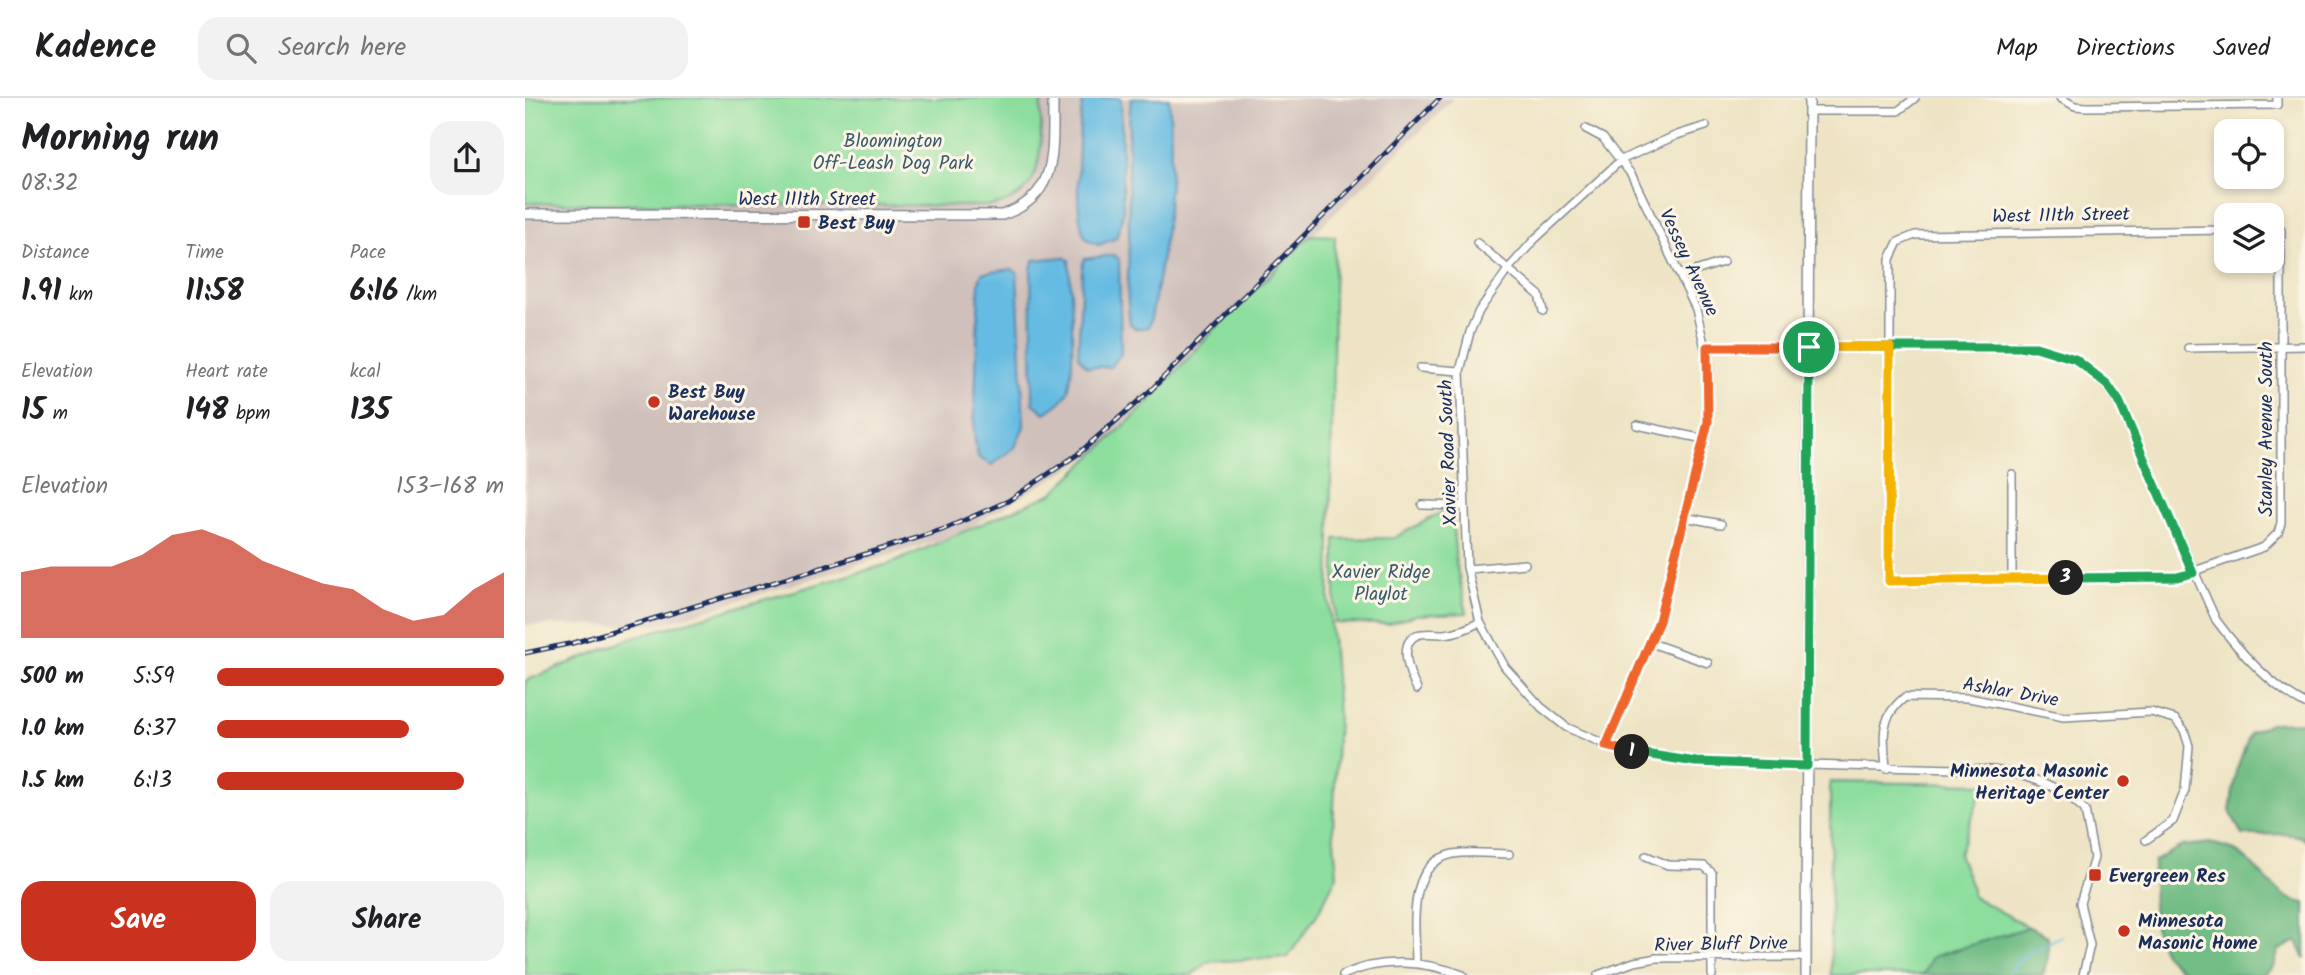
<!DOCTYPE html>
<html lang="en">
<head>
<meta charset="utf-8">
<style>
  :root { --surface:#fff; --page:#f2f2f2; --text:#202124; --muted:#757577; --line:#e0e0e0; --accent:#c8321e }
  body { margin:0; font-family:Kalam,sans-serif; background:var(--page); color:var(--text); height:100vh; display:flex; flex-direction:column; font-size:26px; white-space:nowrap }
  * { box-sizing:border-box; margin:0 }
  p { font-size:23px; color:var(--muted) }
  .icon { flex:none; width:38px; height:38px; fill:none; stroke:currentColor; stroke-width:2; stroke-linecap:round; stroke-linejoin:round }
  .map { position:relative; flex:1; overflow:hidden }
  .details { display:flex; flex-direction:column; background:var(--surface); width:525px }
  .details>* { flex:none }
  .fabs { position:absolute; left:1689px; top:21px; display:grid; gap:14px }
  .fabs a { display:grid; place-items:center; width:70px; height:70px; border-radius:14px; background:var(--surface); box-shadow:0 4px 10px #0003; font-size:35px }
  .pin { position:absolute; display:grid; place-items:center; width:60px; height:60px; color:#fff; margin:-30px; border:4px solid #fff; border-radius:50%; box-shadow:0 2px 7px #0007 }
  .km { position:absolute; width:35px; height:35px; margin:-18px; border-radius:50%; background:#222; color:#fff; font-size:19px; line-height:35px; text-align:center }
  .round { display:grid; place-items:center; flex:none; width:74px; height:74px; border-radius:21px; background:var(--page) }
  .overview { display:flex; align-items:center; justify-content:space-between; height:119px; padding:0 21px }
  h1 { font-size:38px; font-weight:600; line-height:52px }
  .figures { display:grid; grid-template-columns:repeat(3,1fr); gap:10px; height:119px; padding:7px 21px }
  .figures div { display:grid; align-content:center }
  .figures b { font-size:30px; font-weight:600 }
  .figures small { font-size:19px; font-weight:400 }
  .figures p { font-size:19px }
  .chart { height:196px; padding:14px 21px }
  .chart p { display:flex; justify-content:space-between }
  .chart svg { width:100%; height:126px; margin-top:7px; fill:var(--accent); opacity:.7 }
  .cta { display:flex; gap:14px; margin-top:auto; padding:14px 21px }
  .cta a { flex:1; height:80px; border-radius:21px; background:var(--accent); color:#fff; font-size:28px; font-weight:600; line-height:80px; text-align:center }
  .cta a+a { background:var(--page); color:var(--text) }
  ul { padding:0 21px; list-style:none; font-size:23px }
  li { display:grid; grid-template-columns:112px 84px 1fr; align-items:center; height:52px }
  li i { height:18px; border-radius:9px; background:var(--accent) }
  header { display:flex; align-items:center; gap:42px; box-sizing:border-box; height:98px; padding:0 35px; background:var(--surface); border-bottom:2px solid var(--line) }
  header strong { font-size:33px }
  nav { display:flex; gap:38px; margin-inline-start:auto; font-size:24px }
  .search { width:490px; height:63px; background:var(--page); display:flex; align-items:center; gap:18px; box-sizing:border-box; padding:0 24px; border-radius:21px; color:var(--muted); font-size:26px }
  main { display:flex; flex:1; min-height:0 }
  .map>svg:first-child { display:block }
</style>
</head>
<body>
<header>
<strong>Kadence</strong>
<div class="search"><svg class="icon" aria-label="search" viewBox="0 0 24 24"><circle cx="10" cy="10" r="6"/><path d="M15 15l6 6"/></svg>Search here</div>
<nav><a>Map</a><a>Directions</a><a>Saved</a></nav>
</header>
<main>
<section class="details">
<div class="overview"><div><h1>Morning run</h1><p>08:32</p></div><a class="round"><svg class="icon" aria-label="share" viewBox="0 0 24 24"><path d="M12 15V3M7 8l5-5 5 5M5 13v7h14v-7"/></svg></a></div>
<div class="figures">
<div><p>Distance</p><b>1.91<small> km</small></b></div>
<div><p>Time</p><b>11:58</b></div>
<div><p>Pace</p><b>6:16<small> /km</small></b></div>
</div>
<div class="figures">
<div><p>Elevation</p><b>15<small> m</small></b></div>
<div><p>Heart rate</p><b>148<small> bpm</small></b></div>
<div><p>kcal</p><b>135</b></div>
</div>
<div class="chart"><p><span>Elevation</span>153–168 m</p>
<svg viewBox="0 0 160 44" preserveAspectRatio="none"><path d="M0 44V21L10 19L20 19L30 19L40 15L50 8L60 6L70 10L80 17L90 21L100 25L110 27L120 34L130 38L140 36L150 27L160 21V44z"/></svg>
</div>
<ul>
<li><b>500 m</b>5:59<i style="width:100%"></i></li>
<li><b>1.0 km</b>6:37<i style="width:67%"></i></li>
<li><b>1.5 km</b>6:13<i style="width:86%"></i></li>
</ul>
<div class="cta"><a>Save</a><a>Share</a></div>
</section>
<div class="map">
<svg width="1780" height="877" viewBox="0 0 1780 877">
  <rect width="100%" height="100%" fill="#fcf5e5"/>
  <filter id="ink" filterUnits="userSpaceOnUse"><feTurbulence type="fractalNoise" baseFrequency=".0143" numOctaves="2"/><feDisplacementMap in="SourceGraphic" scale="14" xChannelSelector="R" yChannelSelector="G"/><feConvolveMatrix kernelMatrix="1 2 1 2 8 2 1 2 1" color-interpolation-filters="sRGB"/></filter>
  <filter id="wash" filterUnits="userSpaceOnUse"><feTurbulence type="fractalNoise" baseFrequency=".00686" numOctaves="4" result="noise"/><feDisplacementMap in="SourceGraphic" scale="28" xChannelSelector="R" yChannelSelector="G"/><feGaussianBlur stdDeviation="1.57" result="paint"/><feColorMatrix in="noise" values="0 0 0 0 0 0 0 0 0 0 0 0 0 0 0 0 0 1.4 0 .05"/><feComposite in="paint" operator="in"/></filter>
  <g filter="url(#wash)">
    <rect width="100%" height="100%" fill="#eee4c5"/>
    <!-- industrial -->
    <path fill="#cfc0bb" d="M0,0H929L694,227L571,354L432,437L133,527H0Z"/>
    <!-- green -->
    <path fill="#8dde9e" stroke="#54867e" stroke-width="2" d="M0,0H516C515,49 524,102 461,108L0,105Z
      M786,137L810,138L804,502L813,616L808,731L812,777L793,815L763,859L683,864L667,877H0V583L109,539L367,465L528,395L622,306L689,232Z
      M917,414H927L931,466L942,515L890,517L864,526L810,525V441L869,440Z
      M1305,684L1459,686L1434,756L1447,789V798L1504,829L1407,859L1398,877H1306Z"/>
    <!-- forest -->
    <path fill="#72bd85" stroke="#467672" stroke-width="2" d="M1780,624V742C1770,732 1733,738 1717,737L1705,713L1711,673L1725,635L1745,625Z
      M1686,745C1693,747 1701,749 1708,752C1735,766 1747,801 1780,805V861L1772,843L1754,852L1748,869L1739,877C1719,877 1694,877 1674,877C1618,866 1629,805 1629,763L1657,748Z
      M1504,829L1523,838V859L1518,877H1398L1407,859Z"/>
    <!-- water -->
    <path fill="#66bbe2" stroke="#4075a0" stroke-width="2" d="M558,0H596L598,115L591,140L574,147C566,144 561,143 558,134C549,112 554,25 558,0Z
      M606,0H644C650,76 641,146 626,220L623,229L611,231L605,226C600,196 604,170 604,140C604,94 601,47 606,0Z
      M589,157L594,161L596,256L585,269H562L553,258L557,170L559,161Z
      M538,159L544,162C546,189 551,270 543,293C539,303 529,309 520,315L508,305L506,171L509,162Z
      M487,171L492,175L499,328L490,349L467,367L453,359L449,337L454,184L457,175Z"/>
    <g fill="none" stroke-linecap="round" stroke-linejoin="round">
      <!-- stream -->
      <path stroke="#66bbe2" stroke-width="2.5" d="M1483,877L1498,858L1536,838"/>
    </g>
  </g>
  <g filter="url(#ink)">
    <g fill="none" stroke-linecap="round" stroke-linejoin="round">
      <defs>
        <path id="minor" d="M1535,0L1550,8L1562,9L1752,7V0
          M1284,13H1373L1390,0
          M1181,28L1152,37L1096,62L1010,141L984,170L954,213L945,234L935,273L942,469L955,524L980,569L1016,609L1041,629L1086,649L1171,664L1468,672C1503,677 1535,687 1560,712L1569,760L1555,805L1565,847L1558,877
          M1061,31L1078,40L1106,76L1171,211L1184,268L1183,324L1134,523L1081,647
          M1701,132L1390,137L1373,144L1365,161V483L1652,479L1739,449L1753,435L1756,425V132H1746
          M952,145L1014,197L1018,213
          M1155,178L1198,164
          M1182,249L1491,248C1535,250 1568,266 1593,303L1691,522C1714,553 1746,588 1780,606
          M1663,250L1780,248
          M895,270L935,273
          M1112,327L1179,341
          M1487,376V481
          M897,407L939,408
          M1159,419L1196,426
          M943,471L1000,466
          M1126,545L1183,565
          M892,591C885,578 872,545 892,537C900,534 911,536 919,536C932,535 944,530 955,524
          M1361,671C1359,639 1353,621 1380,599L1444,600L1539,619L1626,614L1650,621L1659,632L1664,648L1660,692L1648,723L1621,742
          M1121,758L1143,767L1179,768L1187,775V877
          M891,866C891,830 880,766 928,756C946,753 966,756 984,756
          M818,877C856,859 900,863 938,877
          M1073,877L1109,864L1132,860L1281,859"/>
        <path id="tertiary" d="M0,116L477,117C536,98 527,50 528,0
          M1281,877L1284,0"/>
      </defs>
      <!-- minor casing -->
      <use href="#minor" stroke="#848a92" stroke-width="10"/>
      <!-- tertiary casing -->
      <use href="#tertiary" stroke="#848a92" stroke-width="12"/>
      <!-- minor -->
      <use href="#minor" stroke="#fff" stroke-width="7"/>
      <!-- tertiary -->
      <use href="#tertiary" stroke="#fff" stroke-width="9"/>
      <defs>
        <path id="rail" d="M0,555L48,545L306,467L417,432L483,403L553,356L626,292L915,0"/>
      </defs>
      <!-- rail casing -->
      <use href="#rail" stroke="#1b2f5e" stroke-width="5"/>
      <!-- rail -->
      <use href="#rail" stroke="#fcf5e5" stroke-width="2.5" stroke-dasharray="8" stroke-linecap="butt"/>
    </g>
  </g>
  <g fill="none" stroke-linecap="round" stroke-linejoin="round" filter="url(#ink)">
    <defs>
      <path id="split-1" d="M1107,654L1171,664L1282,668L1284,249"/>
      <path id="split-2" d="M1107,654L1081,648L1134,523L1183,324L1182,249H1333"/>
      <path id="split-3" d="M1333,249H1511L1550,261L1582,286L1594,303L1668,475L1652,479L1541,480"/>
      <path id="split-4" d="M1284,249H1365L1364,483L1541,480"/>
    </defs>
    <!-- split-1 casing -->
    <use href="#split-1" stroke="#fff" stroke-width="14"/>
    <!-- split-2 casing -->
    <use href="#split-2" stroke="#fff" stroke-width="14"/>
    <!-- split-3 casing -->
    <use href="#split-3" stroke="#fff" stroke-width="14"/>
    <!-- split-4 casing -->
    <use href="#split-4" stroke="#fff" stroke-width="14"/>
    <!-- split-1 -->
    <use href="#split-1" stroke="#22a559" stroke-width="9"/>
    <!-- split-2 -->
    <use href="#split-2" stroke="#f0652b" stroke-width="9"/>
    <!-- split-3 -->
    <use href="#split-3" stroke="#22a559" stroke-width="9"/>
    <!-- split-4 -->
    <use href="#split-4" stroke="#f5b400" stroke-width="9"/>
  </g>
  <!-- markers -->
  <g fill="#c8321e" stroke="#fcf5e5" stroke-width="2.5">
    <rect x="272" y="117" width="14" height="14" rx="3.5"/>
    <circle cx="129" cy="304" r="7"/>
    <circle cx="1598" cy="683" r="7"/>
    <rect x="1563" y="770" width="14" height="14" rx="3.5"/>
    <circle cx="1599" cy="833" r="7"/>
  </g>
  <g text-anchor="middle" stroke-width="6" stroke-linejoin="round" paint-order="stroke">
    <!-- park labels -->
    <g font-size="19" fill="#385b6e" stroke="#fcf5e5">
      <text x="368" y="49">Bloomington<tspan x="368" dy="22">Off-Leash Dog Park</tspan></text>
      <text x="856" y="480">Xavier Ridge<tspan x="856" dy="22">Playlot</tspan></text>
    </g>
    <!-- street labels -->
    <g font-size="19" fill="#1b2f5e" stroke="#fcf5e5">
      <text x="282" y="107">West 111th Street</text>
      <text transform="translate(1536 116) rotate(-1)" y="7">West 111th Street</text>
      <text transform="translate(1165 164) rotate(65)" y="7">Vessey Avenue</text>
      <text transform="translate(1740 331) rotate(-90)" y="7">Stanley Avenue South</text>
      <text transform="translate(922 355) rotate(-92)" y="7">Xavier Road South</text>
      <text transform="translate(1486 593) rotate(10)" y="7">Ashlar Drive</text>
      <text transform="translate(1196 845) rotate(-1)" y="7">River Bluff Drive</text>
    </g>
    <!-- poi labels -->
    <g font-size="19" font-weight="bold" fill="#1b2f5e" stroke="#fcf5e5" text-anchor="start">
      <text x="293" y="131">Best Buy</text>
      <text x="143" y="300">Best Buy<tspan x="143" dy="22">Warehouse</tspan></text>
      <text x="1584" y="679" text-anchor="end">Minnesota Masonic<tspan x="1584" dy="22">Heritage Center</tspan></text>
      <text x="1584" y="784">Evergreen Res</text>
      <text x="1613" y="829">Minnesota<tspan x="1613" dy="22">Masonic Home</tspan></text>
    </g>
  </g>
</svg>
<div class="fabs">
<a><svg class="icon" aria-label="locate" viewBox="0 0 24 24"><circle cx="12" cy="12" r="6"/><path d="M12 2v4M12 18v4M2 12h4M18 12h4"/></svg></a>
<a><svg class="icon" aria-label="layers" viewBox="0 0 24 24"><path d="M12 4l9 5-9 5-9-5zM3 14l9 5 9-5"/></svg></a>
</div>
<div class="pin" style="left:1284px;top:249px;background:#1e9e55"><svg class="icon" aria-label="arrive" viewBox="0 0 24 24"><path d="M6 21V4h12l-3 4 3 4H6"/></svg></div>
<b class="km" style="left:1107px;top:654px">1</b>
<b class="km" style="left:1541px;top:480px">3</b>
</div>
</main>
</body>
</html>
